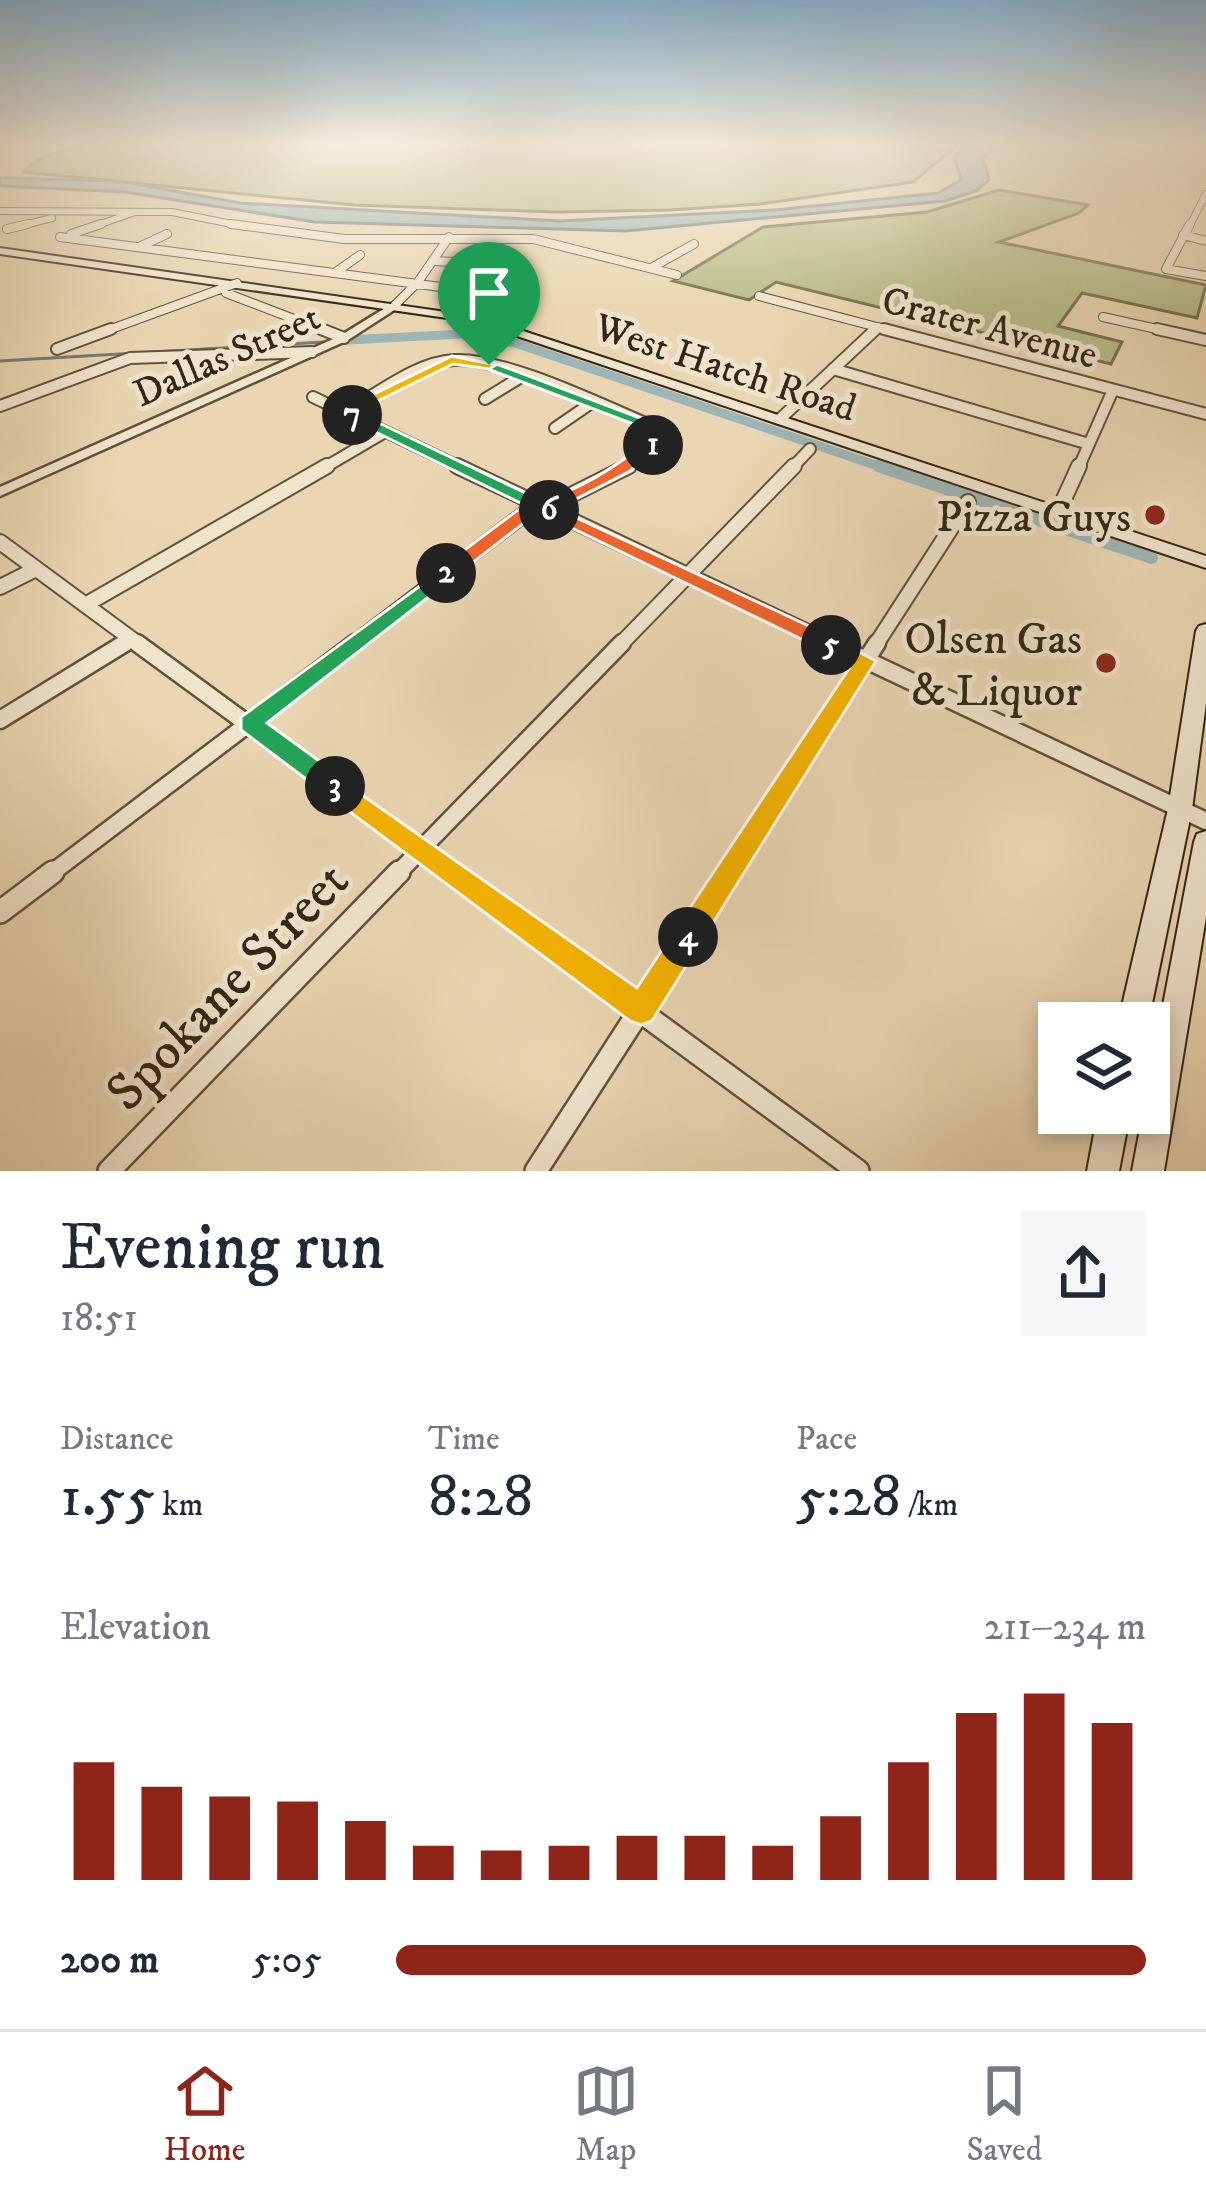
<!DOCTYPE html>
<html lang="en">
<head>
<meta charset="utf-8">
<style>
  :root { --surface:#fff; --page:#f6f6f7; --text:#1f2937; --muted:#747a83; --line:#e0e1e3; --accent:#8f2418 }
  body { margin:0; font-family:"IM FELL DW Pica",serif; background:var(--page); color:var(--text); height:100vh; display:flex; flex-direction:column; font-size:45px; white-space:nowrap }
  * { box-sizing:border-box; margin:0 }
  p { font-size:39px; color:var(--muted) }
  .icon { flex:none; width:66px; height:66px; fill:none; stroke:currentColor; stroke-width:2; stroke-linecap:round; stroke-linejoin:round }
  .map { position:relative; height:1171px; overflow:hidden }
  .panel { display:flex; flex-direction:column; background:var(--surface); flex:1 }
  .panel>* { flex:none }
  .tools { position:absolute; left:1038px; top:1002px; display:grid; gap:24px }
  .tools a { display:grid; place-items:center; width:132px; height:132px; border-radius:0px; background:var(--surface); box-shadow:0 6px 18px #0003; font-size:60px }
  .pin { position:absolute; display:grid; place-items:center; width:102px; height:102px; color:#fff; margin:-123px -51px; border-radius:50% 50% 50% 0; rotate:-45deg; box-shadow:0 0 12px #0007 }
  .pin .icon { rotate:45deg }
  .km { position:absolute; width:60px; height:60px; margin:-30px; border-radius:50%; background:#222; color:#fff; font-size:33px; line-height:60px; text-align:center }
  .round { display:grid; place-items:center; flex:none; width:126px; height:126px; border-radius:0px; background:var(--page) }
  .overview { display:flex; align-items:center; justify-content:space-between; height:204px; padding:0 60px }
  h1 { font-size:66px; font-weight:600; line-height:90px }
  .figures { display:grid; grid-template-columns:repeat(3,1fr); gap:18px; height:204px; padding:12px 60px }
  .figures div { display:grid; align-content:center }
  .figures b { font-size:60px; font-weight:600 }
  .figures small { font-size:33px; font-weight:400 }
  .figures p { font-size:33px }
  .chart { height:336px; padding:24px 60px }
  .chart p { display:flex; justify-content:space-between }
  .chart svg { width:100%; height:216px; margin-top:12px; stroke:var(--accent); stroke-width:6 }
  ul { padding:0 60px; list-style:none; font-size:39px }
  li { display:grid; grid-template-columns:192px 144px 1fr; align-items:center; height:90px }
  li i { height:30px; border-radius:15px; background:var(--accent) }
  .menu { display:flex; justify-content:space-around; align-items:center; height:168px; border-top:3px solid var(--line); background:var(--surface); font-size:33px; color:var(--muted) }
  .menu a { display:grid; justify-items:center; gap:6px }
  .menu .current { color:var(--accent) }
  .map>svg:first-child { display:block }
</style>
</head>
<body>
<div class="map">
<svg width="1206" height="1171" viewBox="0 0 1206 1171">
  <rect width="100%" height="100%" fill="#ead6b2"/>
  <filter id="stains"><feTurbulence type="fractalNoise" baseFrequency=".00167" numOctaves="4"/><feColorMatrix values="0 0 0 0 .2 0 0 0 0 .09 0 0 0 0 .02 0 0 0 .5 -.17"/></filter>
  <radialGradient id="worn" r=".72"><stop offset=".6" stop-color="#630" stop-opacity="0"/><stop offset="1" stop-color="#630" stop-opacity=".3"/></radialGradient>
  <!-- green -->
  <path fill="#b9bd8a" stroke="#76714f" stroke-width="3" d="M88,144H959L913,182L760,204L670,210L556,212L354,205L24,172C45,149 65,154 88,144Z
    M999,190L1088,205L1079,213L999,242L1206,285L1197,318L1082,293L1058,326L1122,342L1111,364L776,282L749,300L673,281L763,227L927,212Z"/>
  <!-- water -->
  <path fill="#9cb6b7" stroke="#727c76" stroke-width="3" d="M967,144H1003L983,157L989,180L976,191L945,201L625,231L315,222L125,192L0,186V178L119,181L240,203L560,221L775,210L938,193L961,180L955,158Z"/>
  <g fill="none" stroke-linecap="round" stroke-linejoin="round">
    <!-- stream -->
    <path stroke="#727c76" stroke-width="3" d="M0,361L324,342"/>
    <!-- canal-far1 -->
    <path stroke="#9cb6b7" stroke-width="9" d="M347,340L463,334L515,343L887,469"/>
    <!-- canal -->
    <path stroke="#9cb6b7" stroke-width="12" d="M878,466L1152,558"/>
    <defs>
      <path id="minor-far5" d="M0,211L172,212L247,227
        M16,227L52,218
        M92,227L135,212
        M1189,227L1206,194"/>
      <path id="minor-far4" d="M231,224L344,239H533L677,275
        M1190,224L1166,269L1206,276
        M7,229L28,224
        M71,234L101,224
        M1183,235L1206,241
        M60,237L494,294
        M139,247L167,234
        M433,261L516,265
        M651,268L694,244
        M336,272L360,255
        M226,293L328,332
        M759,296L896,332
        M395,305L418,282L449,237
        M1103,317L1170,332
        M103,332L237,283
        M873,332L878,327"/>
      <path id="minor-far3" d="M321,329L344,338
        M884,329L1206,414
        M1157,329L1206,340
        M57,349L111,329
        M833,369L1089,444
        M313,397L464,469
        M485,399L521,377
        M0,406L130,358L312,352
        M346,411C379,393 416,362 454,360C508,357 612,410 664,431L624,469
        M780,419L876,329
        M555,428L590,404
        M322,469L385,432
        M791,469L810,449
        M1078,469L1113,390"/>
      <path id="minor-far2" d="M457,466L837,646
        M545,508L629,466
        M1059,510L1079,466
        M0,542L141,646
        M0,587L36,569
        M85,605L327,466
        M120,646L131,639
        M351,646L536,505
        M619,646L794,466
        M875,646L968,502"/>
      <path id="minor-far1" d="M137,643L454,875
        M830,643L1206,821
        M0,720L125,643
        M49,875L355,643
        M396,875L622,643
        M727,875L877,643"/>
      <path id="minor" d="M450,872L858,1171
        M0,912L53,872
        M109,1171L399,872
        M536,1171L729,872"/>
      <path id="tertiary" d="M395,302L399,303V307L348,340L0,496V487L340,336Z"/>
      <path id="secondary" d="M0,248L481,317L1206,556V568L475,322L0,254Z
        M1206,624V703L1192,809L1148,1023H1118L1168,809L1196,631L1199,626Z
        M1206,831V917L1164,1171H1132L1143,1113H1149V1079L1194,842L1197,834Z
        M1098,1113H1130L1119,1171H1087Z"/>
    </defs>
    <!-- minor-far5 casing -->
    <use href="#minor-far5" stroke="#61513c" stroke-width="8"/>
    <!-- minor-far4 casing -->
    <use href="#minor-far4" stroke="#61513c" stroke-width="10"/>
    <!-- minor-far3 casing -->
    <use href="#minor-far3" stroke="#61513c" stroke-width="14"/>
    <!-- minor-far2 casing -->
    <use href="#minor-far2" stroke="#61513c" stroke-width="18"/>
    <!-- minor-far1 casing -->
    <use href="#minor-far1" stroke="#61513c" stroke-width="21"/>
    <!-- minor casing -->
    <use href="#minor" stroke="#61513c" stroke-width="26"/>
    <!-- tertiary casing -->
    <use href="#tertiary" stroke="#61513c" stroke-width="5"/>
    <!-- secondary casing -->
    <use href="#secondary" stroke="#332514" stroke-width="4"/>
    <!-- minor-far5 -->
    <use href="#minor-far5" stroke="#f1e4cd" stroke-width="6"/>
    <!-- minor-far4 -->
    <use href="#minor-far4" stroke="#f1e4cd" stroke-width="8"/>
    <!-- minor-far3 -->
    <use href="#minor-far3" stroke="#f1e4cd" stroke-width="10"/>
    <!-- minor-far2 -->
    <use href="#minor-far2" stroke="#f1e4cd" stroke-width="14"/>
    <!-- minor-far1 -->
    <use href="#minor-far1" stroke="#f1e4cd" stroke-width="16"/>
    <!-- minor -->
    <use href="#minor" stroke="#f1e4cd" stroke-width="21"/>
    <!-- tertiary -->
    <use href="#tertiary" fill="#f1e4cd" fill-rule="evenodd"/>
    <!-- secondary -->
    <use href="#secondary" fill="#f1e4cd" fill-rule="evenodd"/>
  </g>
  <!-- sky -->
  <linearGradient id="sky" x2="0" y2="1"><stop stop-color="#89b5d4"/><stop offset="0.47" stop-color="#f6eddc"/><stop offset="1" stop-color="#f6eddc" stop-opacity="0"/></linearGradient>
  <rect width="1206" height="308" fill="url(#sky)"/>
  <!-- split-1 -->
  <path fill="#22a559" stroke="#fff" stroke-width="3" d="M485,363H494L672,430L659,449H648L655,432L485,368Z"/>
  <!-- split-2 -->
  <path fill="#f0652b" stroke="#fff" stroke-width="3" d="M648,442L661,445L630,471L551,512H538L453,578H439V569L530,501C570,498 614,467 648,442Z"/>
  <!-- split-3 -->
  <path fill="#22a559" stroke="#fff" stroke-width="3" d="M446,567L453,569V578L267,723L344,779L347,786L344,794H326L241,730V717Z"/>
  <!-- split-4 -->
  <path fill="#f5b400" stroke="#fff" stroke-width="3" d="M335,776L637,988L677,927L688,922L698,927L702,937L698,947L652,1021L641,1025L630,1021L326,794L322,786L326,779Z"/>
  <!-- split-5 -->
  <path fill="#f5b400" stroke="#fff" stroke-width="3" d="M831,637L876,661L698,947L688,951L677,947L673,937L677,927L852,664L824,650V640Z"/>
  <!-- split-6 -->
  <path fill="#f0652b" stroke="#fff" stroke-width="3" d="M549,505L839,640L842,645L831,653L824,650L543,514L540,510Z"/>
  <!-- split-7 -->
  <path fill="#22a559" stroke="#fff" stroke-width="3" d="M352,410L555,507L558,510L543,514L347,418Z"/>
  <!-- split-8 -->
  <path fill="#f5b400" stroke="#fff" stroke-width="3" d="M452,356L496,365L489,369L453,364L357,411L358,418L339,411Z"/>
  <!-- markers -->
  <g fill="#8f2418" stroke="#f1e4cd" stroke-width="4.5">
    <circle cx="1155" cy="515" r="12"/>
    <circle cx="1106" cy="663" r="12"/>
  </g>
  <g text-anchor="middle" stroke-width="10" stroke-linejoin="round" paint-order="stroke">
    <!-- far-street labels -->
    <g font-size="39" fill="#332514" stroke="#f1e4cd">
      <text transform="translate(990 326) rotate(15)" y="14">Crater Avenue</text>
      <text transform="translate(226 354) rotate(-24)" y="14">Dallas Street</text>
      <text transform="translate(726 366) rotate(18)" y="14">West Hatch Road</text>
    </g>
    <!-- poi labels -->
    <g font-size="45" fill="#332514" stroke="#f1e4cd" text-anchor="end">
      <text x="1131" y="531">Pizza Guys</text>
      <text x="1082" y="653">Olsen Gas<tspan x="1082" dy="52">&amp; Liquor</tspan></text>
    </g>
    <!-- near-street labels -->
    <g font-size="54" fill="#332514" stroke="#f1e4cd">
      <text transform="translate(226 985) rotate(-46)" y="19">Spokane Street</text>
    </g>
  </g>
  <rect width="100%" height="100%" filter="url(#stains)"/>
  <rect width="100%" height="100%" fill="url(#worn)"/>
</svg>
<div class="tools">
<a><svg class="icon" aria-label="layers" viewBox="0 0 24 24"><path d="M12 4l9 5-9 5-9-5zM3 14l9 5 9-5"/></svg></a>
</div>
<div class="pin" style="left:489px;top:365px;background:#1e9e55"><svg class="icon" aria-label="arrive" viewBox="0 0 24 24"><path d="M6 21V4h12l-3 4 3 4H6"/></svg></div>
<b class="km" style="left:653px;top:445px">1</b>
<b class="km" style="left:446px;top:573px">2</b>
<b class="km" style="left:335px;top:786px">3</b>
<b class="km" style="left:688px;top:937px">4</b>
<b class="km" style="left:831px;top:645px">5</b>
<b class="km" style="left:549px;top:510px">6</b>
<b class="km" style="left:352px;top:415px">7</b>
</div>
<section class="panel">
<div class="overview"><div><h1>Evening run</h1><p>18:51</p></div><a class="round"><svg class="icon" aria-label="share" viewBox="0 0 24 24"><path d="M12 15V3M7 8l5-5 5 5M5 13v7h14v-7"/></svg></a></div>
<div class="figures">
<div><p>Distance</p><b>1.55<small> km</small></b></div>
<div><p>Time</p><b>8:28</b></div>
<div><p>Pace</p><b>5:28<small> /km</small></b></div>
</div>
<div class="chart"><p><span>Elevation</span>211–234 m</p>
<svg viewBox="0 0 160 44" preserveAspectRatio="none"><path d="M5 44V20M15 44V25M25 44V27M35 44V28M45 44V32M55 44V37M65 44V38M75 44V37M85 44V35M95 44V35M105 44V37M115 44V31M125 44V20M135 44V10M145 44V6M155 44V12"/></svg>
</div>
<ul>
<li><b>200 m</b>5:05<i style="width:100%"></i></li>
</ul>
</section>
<nav class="menu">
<a class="current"><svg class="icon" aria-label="home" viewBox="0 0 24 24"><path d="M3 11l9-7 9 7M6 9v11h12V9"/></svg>Home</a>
<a><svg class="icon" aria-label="map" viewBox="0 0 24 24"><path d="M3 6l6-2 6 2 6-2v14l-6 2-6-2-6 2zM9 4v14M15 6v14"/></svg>Map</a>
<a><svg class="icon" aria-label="saved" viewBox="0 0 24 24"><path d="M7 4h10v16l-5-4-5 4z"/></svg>Saved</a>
</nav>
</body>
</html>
